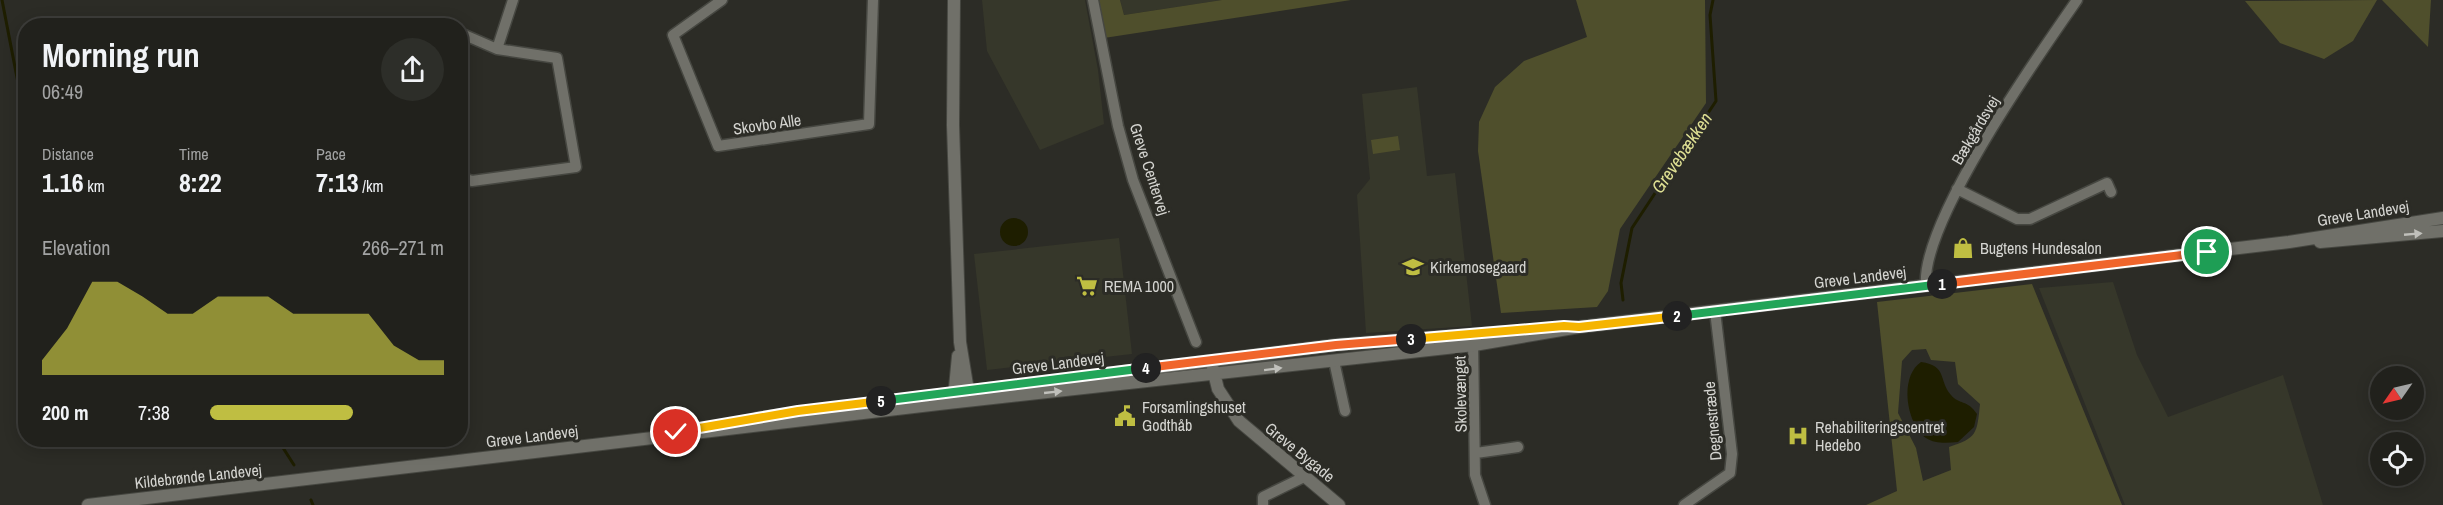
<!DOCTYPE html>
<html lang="en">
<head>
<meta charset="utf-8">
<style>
  :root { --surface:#21211c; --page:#2d2e29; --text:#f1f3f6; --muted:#a2a3a3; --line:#3e3e3b; --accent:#bfbe42 }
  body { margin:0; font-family:"Archivo Narrow",sans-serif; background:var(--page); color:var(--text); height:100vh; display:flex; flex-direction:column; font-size:22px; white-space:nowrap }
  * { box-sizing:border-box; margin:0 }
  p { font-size:20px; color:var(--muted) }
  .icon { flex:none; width:33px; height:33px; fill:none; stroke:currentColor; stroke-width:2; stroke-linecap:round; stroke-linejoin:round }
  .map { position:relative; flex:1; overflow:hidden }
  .drawer { position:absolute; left:18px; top:18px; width:450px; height:429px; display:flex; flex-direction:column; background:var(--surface); border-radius:24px; box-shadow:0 3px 15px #0003,0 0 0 2px var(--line) }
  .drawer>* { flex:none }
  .needle { width:39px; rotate:236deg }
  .tools { position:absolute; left:2370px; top:366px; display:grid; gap:12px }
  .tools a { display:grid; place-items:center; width:54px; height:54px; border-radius:50%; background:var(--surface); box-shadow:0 3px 15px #0003,0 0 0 2px var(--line); font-size:30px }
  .pin { position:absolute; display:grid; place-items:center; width:51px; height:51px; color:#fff; margin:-26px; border:3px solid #fff; border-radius:50%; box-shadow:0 2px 6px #0007 }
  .km { position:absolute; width:30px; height:30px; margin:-15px; border-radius:50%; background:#222; color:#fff; font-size:16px; line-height:30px; text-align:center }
  .round { display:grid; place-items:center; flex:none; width:63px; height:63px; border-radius:32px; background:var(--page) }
  .headline { display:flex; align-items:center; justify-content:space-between; height:102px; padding:0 24px }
  h1 { font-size:33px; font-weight:700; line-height:45px }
  .stats { display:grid; grid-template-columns:repeat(3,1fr); gap:9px; height:102px; padding:6px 24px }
  .stats div { display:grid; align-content:center }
  .stats b { font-size:26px; font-weight:700 }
  .stats small { font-size:16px; font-weight:400 }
  .stats p { font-size:16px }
  .chart { height:168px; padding:12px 24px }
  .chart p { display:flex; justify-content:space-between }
  .chart svg { width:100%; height:108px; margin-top:6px; fill:var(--accent); opacity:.7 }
  ul { padding:0 24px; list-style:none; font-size:20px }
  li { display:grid; grid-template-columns:96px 72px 1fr; align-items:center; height:45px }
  li i { height:15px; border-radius:8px; background:var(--accent) }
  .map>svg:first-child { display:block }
</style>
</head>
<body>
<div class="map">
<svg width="2443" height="505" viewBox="0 0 2443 505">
  <rect width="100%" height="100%" fill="#2c2c26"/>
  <!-- built -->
  <path fill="#36372a" d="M982,0H1085L1098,70L1104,124L1040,150L987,51Z
    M1120,0H1222L1124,15Z
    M1417,87L1427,176L1455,173L1472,326L1366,333L1357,195L1370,179L1362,94Z
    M1119,238L1132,354L987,370L974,254Z
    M2113,282L2137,355L2168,417L2283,375L2323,505H2125L2039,288Z"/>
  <!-- green -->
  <path fill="#4f4f2c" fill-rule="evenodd" d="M1095,0H1120L1124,15L1222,0H1351L1104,38Z
    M1576,0H1705L1706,103L1620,229L1608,291L1597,307L1501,313L1478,151L1479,122L1495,87L1524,61L1587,37Z
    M2377,0L2353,41L2324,59L2280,43L2245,1Z
    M2382,0H2431L2428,47Z
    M1398,136L1400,150L1373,154L1371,140Z
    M2032,284L2122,505H1866L1897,491L1877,302ZM1926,349L1931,360L1955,362L1958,384L1980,404C1977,434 1977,438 1949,447L1951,470L1923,481L1916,448L1898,413L1902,361L1912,350Z"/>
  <!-- water -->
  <path fill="#1e1e00" d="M1000 232a14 14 0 1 1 28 0a14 14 0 1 1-28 0Z
    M1921,362C1948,366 1938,380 1951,395C1959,405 1967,399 1977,414L1974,427L1958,442C1947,443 1935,444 1926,438C1906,423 1899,377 1921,362Z"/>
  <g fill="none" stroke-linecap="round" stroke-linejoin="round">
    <!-- stream -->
    <path stroke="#1e1e00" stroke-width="3" d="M2,0L26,124
      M1623,300L1621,283L1632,228L1716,101L1710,15L1713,0
      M278,440L294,465
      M311,500L313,505"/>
    <defs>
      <path id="minor" d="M722,0L673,35L718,146L869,124L873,0
        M1093,0L1118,126L1133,180L1196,342
        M447,26H448
        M460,33L497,49L557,58L576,167L472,181L460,177
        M497,49L513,0
        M1957,189L2017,219H2030L2107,183L2111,192
        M1926,286C1920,223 2038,56 2077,0
        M1473,339L1475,475L1485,505
        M1334,361L1345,411
        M1476,453L1518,447
        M1263,505V497L1304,477
        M1684,505L1730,473L1732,454L1715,311"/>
      <path id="tertiary" d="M954,0L953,125L960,342L969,397
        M2320,242L2443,231
        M1213,369L1218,389L1239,421L1339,505
        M954,398L958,356
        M758,418L1336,345L1504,332
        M88,505L939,404L1474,345L1579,327L2289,242L2443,218"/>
    </defs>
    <!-- minor casing -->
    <use href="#minor" stroke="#464741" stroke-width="13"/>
    <!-- tertiary casing -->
    <use href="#tertiary" stroke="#464741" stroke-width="14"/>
    <!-- minor -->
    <use href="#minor" stroke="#707069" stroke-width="10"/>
    <!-- tertiary -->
    <use href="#tertiary" stroke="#707069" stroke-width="12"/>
  </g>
  <!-- one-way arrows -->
  <defs><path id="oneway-solid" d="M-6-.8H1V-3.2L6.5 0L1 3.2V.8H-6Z" transform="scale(1.5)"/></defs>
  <g fill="#c0c0bb">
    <use href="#oneway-solid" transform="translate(2413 234) rotate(-5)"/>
    <use href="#oneway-solid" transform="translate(1273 369) rotate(-7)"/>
    <use href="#oneway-solid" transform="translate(1053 392) rotate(-6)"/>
  </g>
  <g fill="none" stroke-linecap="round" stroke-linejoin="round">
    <defs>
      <path id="split-1" d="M1942,284L2207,252"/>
      <path id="split-2" d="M1677,316L1942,284"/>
      <path id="split-3" d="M1411,339L1564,326L1579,327L1677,316"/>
      <path id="split-4" d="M1146,368L1336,345L1411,339"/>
      <path id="split-5" d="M881,401L1146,368"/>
      <path id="split-6" d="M676,432L798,411L881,401"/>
    </defs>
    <!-- split-1 casing -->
    <use href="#split-1" stroke="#fff" stroke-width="12"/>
    <!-- split-2 casing -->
    <use href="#split-2" stroke="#fff" stroke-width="12"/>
    <!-- split-3 casing -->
    <use href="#split-3" stroke="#fff" stroke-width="12"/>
    <!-- split-4 casing -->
    <use href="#split-4" stroke="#fff" stroke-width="12"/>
    <!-- split-5 casing -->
    <use href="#split-5" stroke="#fff" stroke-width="12"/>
    <!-- split-6 casing -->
    <use href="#split-6" stroke="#fff" stroke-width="12"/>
    <!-- split-1 -->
    <use href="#split-1" stroke="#f0652b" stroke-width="8"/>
    <!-- split-2 -->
    <use href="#split-2" stroke="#22a559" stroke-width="8"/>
    <!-- split-3 -->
    <use href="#split-3" stroke="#f5b400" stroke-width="8"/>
    <!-- split-4 -->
    <use href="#split-4" stroke="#f0652b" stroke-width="8"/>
    <!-- split-5 -->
    <use href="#split-5" stroke="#22a559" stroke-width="8"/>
    <!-- split-6 -->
    <use href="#split-6" stroke="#f5b400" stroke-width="8"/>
  </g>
  <!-- icons -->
  <defs>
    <symbol id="shop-bare" viewBox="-9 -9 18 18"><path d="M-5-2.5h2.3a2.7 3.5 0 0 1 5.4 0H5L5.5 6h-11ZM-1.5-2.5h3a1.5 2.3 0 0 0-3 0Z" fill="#bfbe42" stroke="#2c2c26" stroke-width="2.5" paint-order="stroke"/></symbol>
    <symbol id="school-bare" viewBox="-9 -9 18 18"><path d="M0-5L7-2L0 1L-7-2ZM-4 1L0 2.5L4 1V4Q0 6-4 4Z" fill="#bfbe42" stroke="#2c2c26" stroke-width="2.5" paint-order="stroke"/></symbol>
    <symbol id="supermarket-bare" viewBox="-9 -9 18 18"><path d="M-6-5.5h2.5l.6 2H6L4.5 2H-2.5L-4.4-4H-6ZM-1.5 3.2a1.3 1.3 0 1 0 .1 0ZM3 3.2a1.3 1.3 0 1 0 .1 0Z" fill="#bfbe42" stroke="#2c2c26" stroke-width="2.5" paint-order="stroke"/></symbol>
    <symbol id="civic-bare" viewBox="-9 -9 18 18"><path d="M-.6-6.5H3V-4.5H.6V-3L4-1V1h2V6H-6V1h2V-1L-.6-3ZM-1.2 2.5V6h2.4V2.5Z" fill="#bfbe42" stroke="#2c2c26" stroke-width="2.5" paint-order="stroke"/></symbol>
    <symbol id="hospital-bare" viewBox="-9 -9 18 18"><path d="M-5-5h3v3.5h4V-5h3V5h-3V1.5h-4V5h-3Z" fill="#bfbe42" stroke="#2c2c26" stroke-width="2.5" paint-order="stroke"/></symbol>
  </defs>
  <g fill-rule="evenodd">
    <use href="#shop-bare" x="1948" y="233" width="30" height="30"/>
    <use href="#school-bare" x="1398" y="252" width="30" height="30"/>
    <use href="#supermarket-bare" x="1072" y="271" width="30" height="30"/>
    <use href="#civic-bare" x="1110" y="401" width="30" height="30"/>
    <use href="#hospital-bare" x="1783" y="421" width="30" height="30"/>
  </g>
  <g text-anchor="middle" stroke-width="6" stroke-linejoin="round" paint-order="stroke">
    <!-- street labels -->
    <g font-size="16" fill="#d4d4d0" stroke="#2c2c26">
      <text transform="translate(767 124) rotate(-8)" y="6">Skovbo Alle</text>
      <text transform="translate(1975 130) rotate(-59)" y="6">Bækgårdsvej</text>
      <text transform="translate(1150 169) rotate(72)" y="6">Greve Centervej</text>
      <text transform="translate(2363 213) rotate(-9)" y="6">Greve Landevej</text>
      <text transform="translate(1860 277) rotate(-7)" y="6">Greve Landevej</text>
      <text transform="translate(1058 363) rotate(-7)" y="6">Greve Landevej</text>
      <text transform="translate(1460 394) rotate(-91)" y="6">Skolevænget</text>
      <text transform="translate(1712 421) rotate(-95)" y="6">Degnestræde</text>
      <text transform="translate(532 436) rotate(-7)" y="6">Greve Landevej</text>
      <text transform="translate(1300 452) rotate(39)" y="6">Greve Bygade</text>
      <text transform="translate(198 476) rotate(-6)" y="6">Kildebrønde Landevej</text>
    </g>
    <!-- poi labels -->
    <g font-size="16" fill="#d4d4d0" stroke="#2c2c26" text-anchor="start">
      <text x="1980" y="254">Bugtens Hundesalon</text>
      <text x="1430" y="273">Kirkemosegaard</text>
      <text x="1104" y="292">REMA 1000</text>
      <text x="1142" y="413">Forsamlingshuset<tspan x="1142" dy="18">Godthåb</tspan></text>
      <text x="1815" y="433">Rehabiliteringscentret<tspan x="1815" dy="18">Hedebo</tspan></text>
    </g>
    <!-- water labels -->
    <g font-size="18" font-style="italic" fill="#dedf93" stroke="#2c2c26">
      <text transform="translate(1682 153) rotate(-56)" y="6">Grevebækken</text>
    </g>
  </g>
</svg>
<div class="tools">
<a><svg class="needle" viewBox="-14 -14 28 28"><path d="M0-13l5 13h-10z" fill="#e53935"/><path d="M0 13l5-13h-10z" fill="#a2a3a3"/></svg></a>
<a><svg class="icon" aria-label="locate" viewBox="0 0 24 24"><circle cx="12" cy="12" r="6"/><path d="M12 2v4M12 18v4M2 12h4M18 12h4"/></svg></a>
</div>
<div class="pin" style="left:2207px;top:252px;background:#1e9e55"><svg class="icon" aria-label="arrive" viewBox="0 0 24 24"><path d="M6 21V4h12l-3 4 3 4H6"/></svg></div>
<div class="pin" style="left:676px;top:432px;background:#d93025"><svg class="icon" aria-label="check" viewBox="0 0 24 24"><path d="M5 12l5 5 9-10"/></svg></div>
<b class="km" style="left:1942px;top:284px">1</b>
<b class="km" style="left:1677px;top:316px">2</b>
<b class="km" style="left:1411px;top:339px">3</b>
<b class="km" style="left:1146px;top:368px">4</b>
<b class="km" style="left:881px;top:401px">5</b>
<section class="drawer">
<div class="headline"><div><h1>Morning run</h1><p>06:49</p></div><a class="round"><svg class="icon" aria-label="share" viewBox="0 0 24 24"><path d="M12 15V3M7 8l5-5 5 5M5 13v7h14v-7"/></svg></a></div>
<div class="stats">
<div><p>Distance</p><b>1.16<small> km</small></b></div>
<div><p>Time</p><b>8:22</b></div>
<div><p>Pace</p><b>7:13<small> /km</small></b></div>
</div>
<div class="chart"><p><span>Elevation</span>266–271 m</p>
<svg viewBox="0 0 160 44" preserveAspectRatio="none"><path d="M0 44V38L10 25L20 6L30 6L40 12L50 19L60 19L70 12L80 12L90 12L100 19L110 19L120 19L130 19L140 32L150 38L160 38V44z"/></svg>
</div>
<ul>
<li><b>200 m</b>7:38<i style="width:61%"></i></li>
</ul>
</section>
</div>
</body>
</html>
